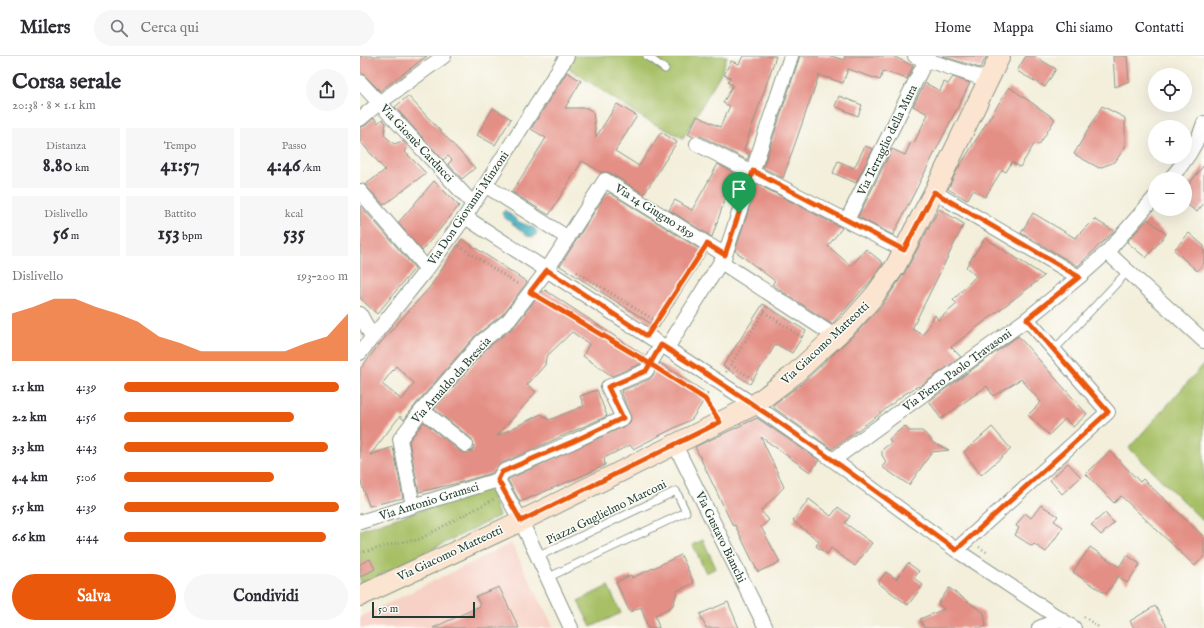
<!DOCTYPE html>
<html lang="it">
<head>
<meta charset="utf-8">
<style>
  :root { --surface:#fff; --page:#f7f7f7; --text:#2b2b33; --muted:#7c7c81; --line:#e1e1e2; --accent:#ea580c }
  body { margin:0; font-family:"IM FELL English",serif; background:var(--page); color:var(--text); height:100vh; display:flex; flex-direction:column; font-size:15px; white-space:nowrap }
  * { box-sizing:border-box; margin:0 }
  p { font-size:13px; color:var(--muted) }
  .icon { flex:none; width:22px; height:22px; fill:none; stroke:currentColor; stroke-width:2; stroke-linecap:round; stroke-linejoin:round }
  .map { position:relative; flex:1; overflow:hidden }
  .sheet { display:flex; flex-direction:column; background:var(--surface); width:360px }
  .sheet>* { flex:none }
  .tools { position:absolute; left:788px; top:12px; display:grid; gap:8px }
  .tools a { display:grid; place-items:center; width:44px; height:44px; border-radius:50%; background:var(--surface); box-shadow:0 4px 16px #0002; font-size:20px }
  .scale { position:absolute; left:12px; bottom:10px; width:103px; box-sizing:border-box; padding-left:4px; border:2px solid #1f3d34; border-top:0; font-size:11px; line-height:14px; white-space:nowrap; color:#1f3d34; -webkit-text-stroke:3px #fdfcf7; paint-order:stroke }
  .pin { position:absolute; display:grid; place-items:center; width:34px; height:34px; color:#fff; margin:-41px -17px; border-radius:50% 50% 50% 0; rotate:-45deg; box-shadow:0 0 4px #0007 }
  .pin .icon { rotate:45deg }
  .round { display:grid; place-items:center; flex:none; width:42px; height:42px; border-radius:21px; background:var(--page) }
  .summary { display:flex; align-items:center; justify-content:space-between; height:68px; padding:0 12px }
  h1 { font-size:22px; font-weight:700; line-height:30px }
  .stats { display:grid; grid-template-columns:repeat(3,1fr); gap:6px; height:68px; padding:4px 12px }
  .stats div { display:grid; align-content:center; border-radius:0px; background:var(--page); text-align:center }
  .stats b { font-size:20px; font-weight:700 }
  .stats small { font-size:11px; font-weight:400 }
  .stats p { font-size:11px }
  .chart { height:112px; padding:8px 12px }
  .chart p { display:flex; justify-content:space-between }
  .chart svg { width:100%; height:72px; margin-top:4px; fill:var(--accent); opacity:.7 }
  .action { display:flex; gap:8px; margin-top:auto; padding:8px 12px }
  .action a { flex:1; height:46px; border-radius:24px; background:var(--accent); color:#fff; font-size:16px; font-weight:700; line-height:46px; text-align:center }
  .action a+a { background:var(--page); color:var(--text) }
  ul { padding:0 12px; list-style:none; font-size:13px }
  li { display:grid; grid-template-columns:64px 48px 1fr; align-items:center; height:30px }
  li i { height:10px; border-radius:5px; background:var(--accent) }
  header { display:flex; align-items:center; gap:24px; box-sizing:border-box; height:56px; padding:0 20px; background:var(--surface); border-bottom:1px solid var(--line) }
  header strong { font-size:19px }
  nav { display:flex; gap:22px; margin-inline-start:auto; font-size:14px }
  .search { width:280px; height:36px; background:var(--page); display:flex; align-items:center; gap:10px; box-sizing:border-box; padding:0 14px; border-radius:22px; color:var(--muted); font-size:15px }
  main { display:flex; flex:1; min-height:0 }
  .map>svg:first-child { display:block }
</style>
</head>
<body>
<header>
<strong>Milers</strong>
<div class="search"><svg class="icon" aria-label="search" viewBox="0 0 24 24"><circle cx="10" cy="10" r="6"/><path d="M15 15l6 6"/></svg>Cerca qui</div>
<nav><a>Home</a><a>Mappa</a><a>Chi siamo</a><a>Contatti</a></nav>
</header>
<main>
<section class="sheet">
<div class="summary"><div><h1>Corsa serale</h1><p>20:38 · 8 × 1.1 km</p></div><a class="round"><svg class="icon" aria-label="share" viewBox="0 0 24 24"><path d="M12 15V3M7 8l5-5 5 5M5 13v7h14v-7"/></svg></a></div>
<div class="stats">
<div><p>Distanza</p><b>8.80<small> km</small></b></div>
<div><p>Tempo</p><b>41:57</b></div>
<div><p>Passo</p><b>4:46<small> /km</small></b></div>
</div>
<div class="stats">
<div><p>Dislivello</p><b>56<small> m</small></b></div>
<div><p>Battito</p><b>153<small> bpm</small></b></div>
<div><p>kcal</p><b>535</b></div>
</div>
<div class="chart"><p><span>Dislivello</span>193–200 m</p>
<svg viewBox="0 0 160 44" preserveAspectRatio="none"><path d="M0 44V15L10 11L20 6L30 6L40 11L50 15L60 20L70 29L80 33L90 38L100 38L110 38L120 38L130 38L140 33L150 29L160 15V44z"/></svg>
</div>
<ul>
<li><b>1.1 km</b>4:39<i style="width:96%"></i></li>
<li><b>2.2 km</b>4:56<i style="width:76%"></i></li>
<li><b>3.3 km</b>4:43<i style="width:91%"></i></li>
<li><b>4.4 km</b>5:06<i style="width:67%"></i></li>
<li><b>5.5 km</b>4:39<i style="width:96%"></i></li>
<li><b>6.6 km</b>4:44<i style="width:90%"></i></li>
</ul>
<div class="action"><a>Salva</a><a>Condividi</a></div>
</section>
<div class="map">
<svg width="844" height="572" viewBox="0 0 844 572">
  <rect width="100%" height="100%" fill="#fdfcf7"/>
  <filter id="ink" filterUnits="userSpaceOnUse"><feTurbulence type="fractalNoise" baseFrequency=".025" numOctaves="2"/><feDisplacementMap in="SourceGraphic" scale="8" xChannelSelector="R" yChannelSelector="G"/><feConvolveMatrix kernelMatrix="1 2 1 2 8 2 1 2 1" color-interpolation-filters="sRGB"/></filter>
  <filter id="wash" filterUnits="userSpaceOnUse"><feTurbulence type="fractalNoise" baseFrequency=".012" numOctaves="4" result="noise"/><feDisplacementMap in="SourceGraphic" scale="16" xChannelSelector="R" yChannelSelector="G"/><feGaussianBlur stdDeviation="0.9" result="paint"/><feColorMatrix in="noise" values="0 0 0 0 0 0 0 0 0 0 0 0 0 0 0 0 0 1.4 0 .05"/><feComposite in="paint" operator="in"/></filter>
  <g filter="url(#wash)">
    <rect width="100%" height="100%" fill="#f3efdb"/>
    <!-- built -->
    <path fill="#f7d1c6" d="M151,487L194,572H0V561Z"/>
    <!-- green -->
    <path fill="#a7c066" stroke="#637e4d" d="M214,0H367L361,17L323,82L283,62L207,11Z
      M844,308V466L769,392Z
      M123,434H128L131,437L139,460L0,529V474Z
      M343,484L356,512L346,517L333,489Z
      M248,530L261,557L231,571L218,545Z"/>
    <!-- water -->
    <path fill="#3facbe" stroke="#2f7479" d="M145,154L159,166L174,172L177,176L175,180L173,181L168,180L144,161L142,157Z"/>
    <g id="blocks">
      <!-- building -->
      <path fill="#e48f85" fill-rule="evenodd" d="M0,0H67L20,35L0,15Z
        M383,0H416L384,94L389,99L387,104L341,80L333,81L328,78L337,60L360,71L370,50L363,47L373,29L368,27L370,21L364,19L371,5L379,8Z
        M440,0H471L484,4L485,0H533L553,10L547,23L523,15L520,24L488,13L483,27L459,19L423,122L403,112Z
        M582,0H627L620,12Z
        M666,0H674L696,13L685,31L657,15Z
        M753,0H767L769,25L755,31Z
        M207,16L221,25L205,52H227L233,56L236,81L257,48L277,60L255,95L279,110L301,76L317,86L284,138L250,117L246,116H241L222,105L189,159L152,136L186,82L171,73Z
        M593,21L610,27L533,179L498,161L532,93L545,99L551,86L554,87L568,58L553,50L565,27L580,35L584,26L588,28Z
        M649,31L695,63L679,89L675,87L660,111L652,106L646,116L642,114L625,141L613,134L607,144L588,133L596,116Z
        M48,40L115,112L102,123L88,108L92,104L88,100L83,104L35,51Z
        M479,40L502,49L498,60L475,50Z
        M742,50L765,62V91L755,106L739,112L714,98Z
        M133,52L151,63L135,89L117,79Z
        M14,62L18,67L22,63L26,67L24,79L34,88L43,85L48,91L44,95L66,117L24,149L5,129L25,114L0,85V71L5,70Z
        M505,90L513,93L496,127L473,117L478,105L494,112Z
        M358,108L374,117L352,181L309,154L315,144L332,154Z
        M844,109V147L837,156L825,147V133Z
        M74,125L99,150L62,195L38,167Z
        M397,128L482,172L468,190L491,210L506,193L523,207L514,221L472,268L423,236L412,228L415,225L375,195Z
        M250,137L346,197L298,272L200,210L245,139Z
        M1,150L55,212L17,258L0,242V151Z
        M579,153L604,168L552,273L563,279L575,259L578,264L597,248L593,244L616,220L606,211L625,182L684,220L591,291L601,301L559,331L558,330L543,339L517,360L472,393L414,352V348L440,329L499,274L523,248L545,216Z
        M673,157L715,182L734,163L754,175L718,210L661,177Z
        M788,163L806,178L786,202L767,186Z
        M829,177L844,190V207L837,215L814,194Z
        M102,183L167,226L143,258L115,280L56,348L44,364L40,360L10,399L33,391L43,442L9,450L0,423V313L22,285L70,231ZM36,310L54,327L42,344L22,328Z
        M185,234L285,300L280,308L252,320L223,300L229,288L212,276L186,301L185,309L167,329L176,336L137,380L181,358L189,364L224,350L220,340L237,334L247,360L140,408L132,417L98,427L59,436L49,385L64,366L101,396L105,397L112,395L114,390L112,383L74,353L127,292L154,271L182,235L183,236Z
        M403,248L446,275L432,297L416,288L390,328L363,310Z
        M658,280L727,358L713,371L705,363L689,379L668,359L681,346L661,323L633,340L627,330L581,363L569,345Z
        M300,307L348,338L332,363L273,393L270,389L244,402L245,409L226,418L160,446L148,424L149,423L267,369L270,366L271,362L261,335L290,323L293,319Z
        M397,362L459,404L450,416L401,381L424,431L401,455L409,464L401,471L420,506L398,516L375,469L373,470L335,391Z
        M545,370L549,375H562L569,381L573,387L589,394L572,396L549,429L522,411L526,406L522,399V395L524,392L531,387L529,383Z
        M632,371L651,393L621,419L604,396Z
        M750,395L780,426L783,423L844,481V500L835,510L761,440L754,447L726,418Z
        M708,407L721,421L702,438L690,424Z
        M449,443L471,460L478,451L490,460L485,467L512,487L495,510L471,492L467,498L456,490L459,485L433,465Z
        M681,449L698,460L694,465L703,471L686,496L674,488L672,490L655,479L659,472L656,470L665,457L671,462Z
        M745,457L754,467L741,479L731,469Z
        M730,491L759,511L767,499L780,508L767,527L758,520L746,538L713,516Z
        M321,499L334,527L317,535L315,543L313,549L308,553L295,559L299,572H288L281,551L270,556L256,526L271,519L272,522Z
        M10,503L15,513L0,521V508Z
        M548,507L559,515L554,522L563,529L548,549L518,527L526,516L536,523Z
        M139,531L159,572H73L120,550L116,540Z
        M589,532L624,557L626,570L622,572H564L560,563L584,553L578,548Z
        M368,546L379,572H346L340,558Z
        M795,550L808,572H774L770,565Z"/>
    </g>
  </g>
  <g filter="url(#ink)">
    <use href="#blocks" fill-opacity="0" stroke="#899688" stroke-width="1"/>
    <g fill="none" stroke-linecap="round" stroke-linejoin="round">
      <defs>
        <path id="lane" d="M287,0L305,13
          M694,294L768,215
          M177,501L316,435L326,456L187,522"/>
        <path id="street" d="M555,0L628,24
          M0,26L113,148
          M0,63L19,47L84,0
          M337,88L544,194
          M810,123C825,106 837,89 844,67
          M125,129L208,182
          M0,135L67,213
          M574,136L719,221
          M105,161L394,349L473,404L596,494L714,572
          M487,164L566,4
          M747,196L844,285
          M361,206L476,281
          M0,258L12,281
          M307,292L365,199L431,0
          M0,297L67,213L105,161L207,0
          M62,354L106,389
          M315,389L406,572
          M473,404L667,263L719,221L747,196L795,141
          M138,424L143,416L212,386L263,362L248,331L286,315L301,289
          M138,424L161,465L211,572
          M53,450L40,383L62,354L121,286L149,264L187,214L245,124L365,199
          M0,466L138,424
          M596,494L748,356L667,263
          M679,572L701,563"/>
        <path id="secondary" d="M0,540L161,465L360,366L394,349L432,320L491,266L514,240L535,211L574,136L640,0"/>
      </defs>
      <!-- lane casing -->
      <use href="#lane" stroke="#899688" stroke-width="9"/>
      <!-- street casing -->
      <use href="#street" stroke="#899688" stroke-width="16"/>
      <!-- secondary casing -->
      <use href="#secondary" stroke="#899688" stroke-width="22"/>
      <!-- path -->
      <path stroke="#899688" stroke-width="2.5" stroke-dasharray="1 3" stroke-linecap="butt" d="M99,190L159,229
        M217,216L296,265
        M182,243L279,301
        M404,256L442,281
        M296,266L340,198
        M371,309L393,323
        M301,316L345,343L351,353
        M366,316L407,251
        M619,491L628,497
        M0,496L8,495L41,486L58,484L134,443
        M724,561L740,572"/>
      <!-- lane -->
      <use href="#lane" stroke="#fff" stroke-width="7"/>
      <!-- street -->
      <use href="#street" stroke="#fff" stroke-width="14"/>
      <!-- secondary -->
      <use href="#secondary" stroke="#fce5d0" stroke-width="20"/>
    </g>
  </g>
  <g fill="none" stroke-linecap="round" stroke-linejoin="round" filter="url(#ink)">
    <defs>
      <path id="route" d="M379,157L365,199L347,188L287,280L187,214L170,236L284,304L345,343L360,366L161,465L138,424L142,416L212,386L263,362L248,331L286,315L301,289C403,352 500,423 596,494L748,356L667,263L719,221L574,136L544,194L393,115L379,157"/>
    </defs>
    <!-- route casing -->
    <use href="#route" stroke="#fff" stroke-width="8"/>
    <!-- route -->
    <use href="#route" stroke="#ea580c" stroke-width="5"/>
  </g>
  <g text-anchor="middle" stroke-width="3" stroke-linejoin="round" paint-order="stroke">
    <!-- street labels -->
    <g font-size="12" fill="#1f3d34" stroke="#fdfcf7">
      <text transform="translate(527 84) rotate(-64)" y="4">Via Terraglio della Mura</text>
      <text transform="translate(57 87) rotate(47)" y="4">Via Giosuè Carducci</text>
      <text transform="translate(108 152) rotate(-56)" y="4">Via Don Giovanni Minzoni</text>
      <text transform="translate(295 155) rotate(32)" y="4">Via 14 Giugno 1859</text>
      <text transform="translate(465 287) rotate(-43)" y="4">Via Giacomo Matteotti</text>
      <text transform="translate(597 314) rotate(-36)" y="4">Via Pietro Paolo Travasoni</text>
      <text transform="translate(91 324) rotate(-48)" y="4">Via Arnaldo da Brescia</text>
      <text transform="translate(69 445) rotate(-17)" y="4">Via Antonio Gramsci</text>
      <text transform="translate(246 456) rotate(-26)" y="4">Piazza Guglielmo Marconi</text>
      <text transform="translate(361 481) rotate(64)" y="4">Via Gustavo Bianchi</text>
      <text transform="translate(90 497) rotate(-25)" y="4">Via Giacomo Matteotti</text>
    </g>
  </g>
</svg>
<div class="tools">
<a><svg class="icon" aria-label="locate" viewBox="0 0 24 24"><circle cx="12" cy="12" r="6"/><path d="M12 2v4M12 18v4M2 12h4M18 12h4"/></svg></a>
<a>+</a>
<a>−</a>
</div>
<div class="scale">50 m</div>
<div class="pin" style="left:379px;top:157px;background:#1e9e55"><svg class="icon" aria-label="arrive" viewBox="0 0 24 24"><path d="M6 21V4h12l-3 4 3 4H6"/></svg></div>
</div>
</main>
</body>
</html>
